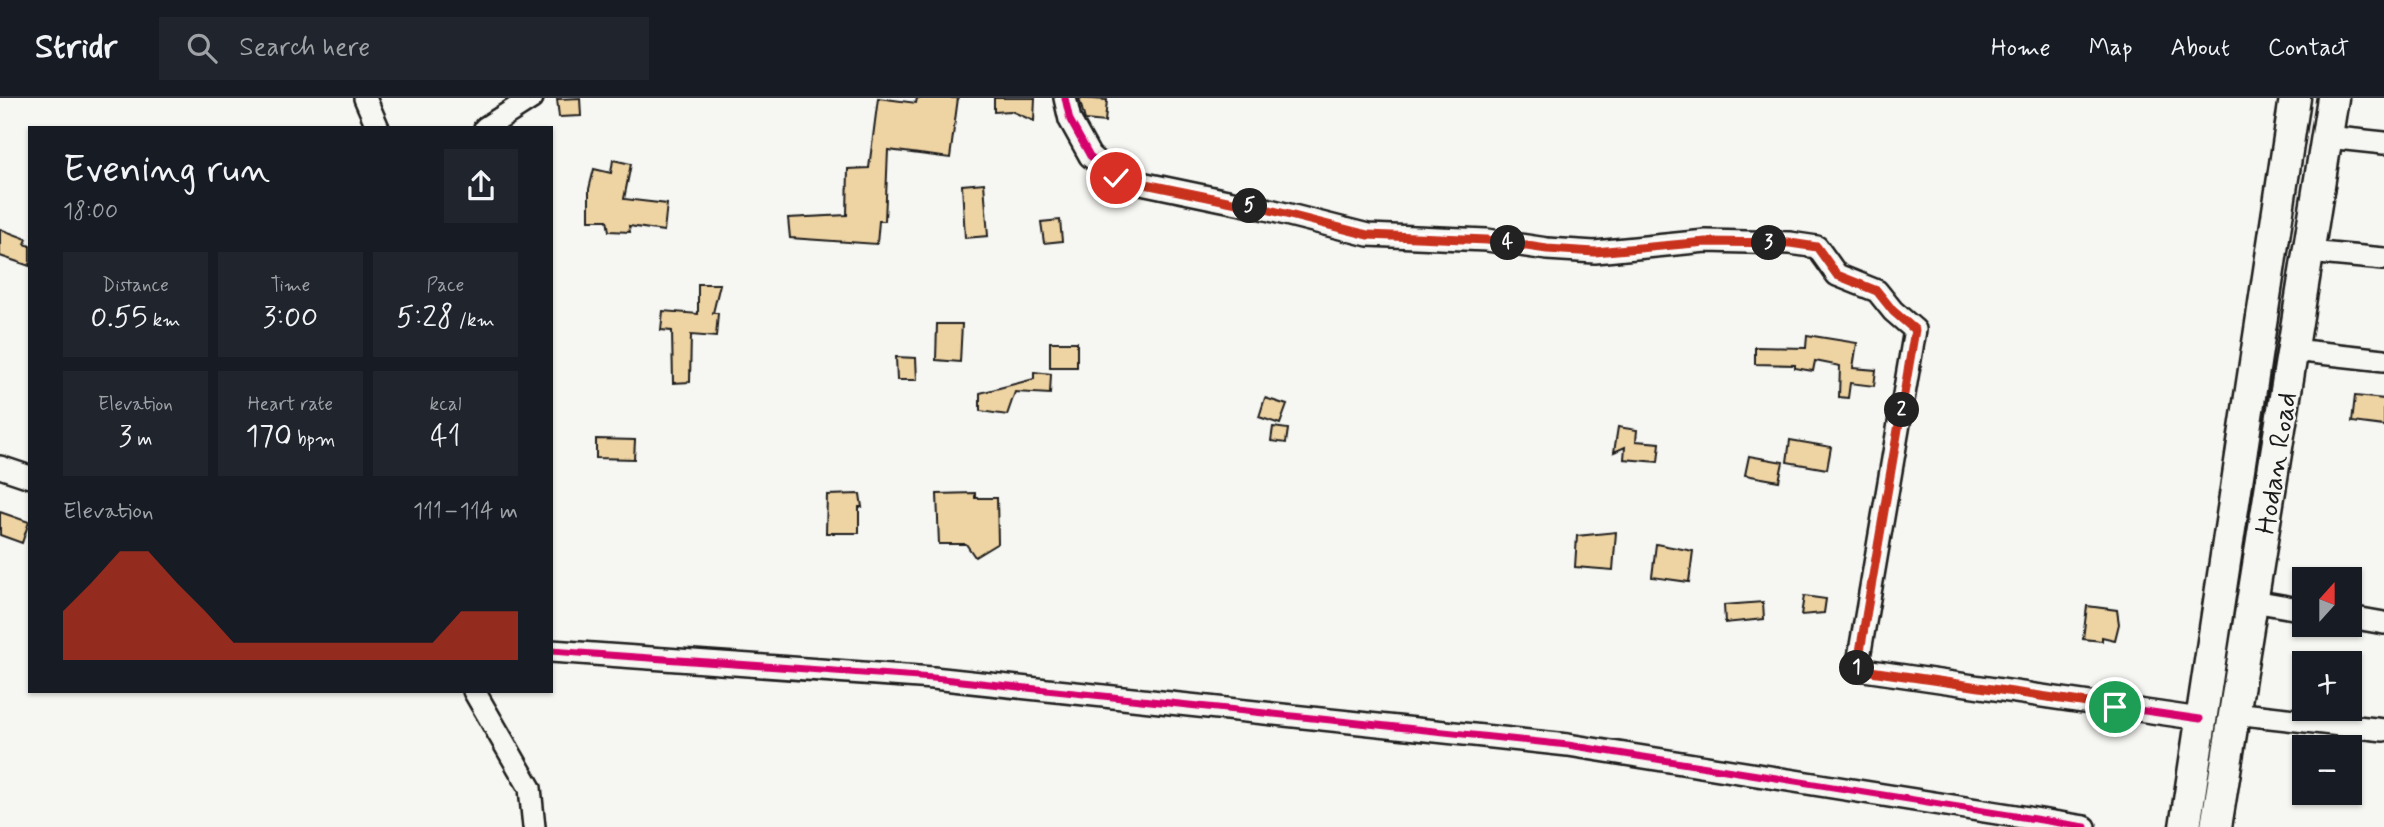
<!DOCTYPE html>
<html lang="en">
<head>
<meta charset="utf-8">
<style>
  :root { --surface:#171b24; --page:#20242c; --text:#f1f3f6; --muted:#9ea1a6; --line:#363941; --accent:#c8321e }
  body { margin:0; font-family:Mynerve,sans-serif; background:var(--page); color:var(--text); height:100vh; display:flex; flex-direction:column; font-size:26px; white-space:nowrap }
  * { box-sizing:border-box; margin:0 }
  p { font-size:23px; color:var(--muted) }
  .icon { flex:none; width:38px; height:38px; fill:none; stroke:currentColor; stroke-width:2; stroke-linecap:round; stroke-linejoin:round }
  .map { position:relative; flex:1; overflow:hidden }
  .panel { position:absolute; left:28px; top:28px; width:525px; height:567px; display:flex; flex-direction:column; background:var(--surface); border-radius:0px; box-shadow:0 2px 5px #0004 }
  .panel>* { flex:none }
  .needle { width:46px; rotate:21deg }
  .fabs { position:absolute; left:2292px; top:469px; display:grid; gap:14px }
  .fabs a { display:grid; place-items:center; width:70px; height:70px; border-radius:0px; background:var(--surface); box-shadow:0 2px 5px #0004; font-size:35px }
  .pin { position:absolute; display:grid; place-items:center; width:60px; height:60px; color:#fff; margin:-30px; border:4px solid #fff; border-radius:50%; box-shadow:0 2px 7px #0007 }
  .km { position:absolute; width:35px; height:35px; margin:-18px; border-radius:50%; background:#222; color:#fff; font-size:19px; line-height:35px; text-align:center }
  .round { display:grid; place-items:center; flex:none; width:74px; height:74px; border-radius:0px; background:var(--page) }
  .overview { display:flex; align-items:center; justify-content:space-between; height:119px; padding:0 35px }
  h1 { font-size:38px; font-weight:600; line-height:52px }
  .metrics { display:grid; grid-template-columns:repeat(3,1fr); gap:10px; height:119px; padding:7px 35px }
  .metrics div { display:grid; align-content:center; border-radius:0px; background:var(--page); text-align:center }
  .metrics b { font-size:30px; font-weight:600 }
  .metrics small { font-size:19px; font-weight:400 }
  .metrics p { font-size:19px }
  .chart { height:196px; padding:14px 35px }
  .chart p { display:flex; justify-content:space-between }
  .chart svg { width:100%; height:126px; margin-top:7px; fill:var(--accent); opacity:.7 }
  header { display:flex; align-items:center; gap:42px; box-sizing:border-box; height:98px; padding:0 35px; background:var(--surface); border-bottom:2px solid var(--line) }
  header strong { font-size:33px }
  nav { display:flex; gap:38px; margin-inline-start:auto; font-size:24px }
  .search { width:490px; height:63px; background:var(--page); display:flex; align-items:center; gap:18px; box-sizing:border-box; padding:0 24px; border-radius:0px; color:var(--muted); font-size:26px }
  .map>svg:first-child { display:block }
</style>
</head>
<body>
<header>
<strong>Stridr</strong>
<div class="search"><svg class="icon" aria-label="search" viewBox="0 0 24 24"><circle cx="10" cy="10" r="6"/><path d="M15 15l6 6"/></svg>Search here</div>
<nav><a>Home</a><a>Map</a><a>About</a><a>Contact</a></nav>
</header>
<div class="map">
<svg width="2384" height="729" viewBox="0 0 2384 729">
  <rect width="100%" height="100%" fill="#f6f6f2"/>
  <filter id="ink" filterUnits="userSpaceOnUse"><feTurbulence type="fractalNoise" baseFrequency=".0143" numOctaves="2"/><feDisplacementMap in="SourceGraphic" scale="14" xChannelSelector="R" yChannelSelector="G"/><feConvolveMatrix kernelMatrix="1 2 1 2 8 2 1 2 1" color-interpolation-filters="sRGB"/></filter>
  <g filter="url(#ink)">
    <!-- building -->
    <path fill="#eed3a3" stroke="#1c1c1c" stroke-width="2" d="M580,0L581,18L559,19L557,1Z
      M878,0L916,5L917,0H958L950,60L888,52L885,123H879L877,146L790,140L788,120L847,117L848,71L869,70Z
      M994,0H1035L1034,23L1011,13L994,14Z
      M1079,0L1107,2L1105,24L1085,22Z
      M613,62L631,66L624,101L667,106L664,133L629,128L630,134L609,133L607,122H589V91L594,71L611,75Z
      M984,85L988,138L965,140L962,87Z
      M1060,122L1062,143L1044,145L1041,124Z
      M0,131L27,141L25,146L30,148V168L0,158Z
      M698,186H720L713,215H718L716,239L691,237L690,284L673,285L672,233L661,232L663,213L698,216Z
      M937,226H962L960,264L936,262Z
      M1807,237L1857,245L1853,270L1876,272L1874,288L1850,285L1848,300L1839,299L1840,268L1815,263L1813,273L1795,270V267L1755,266V249L1806,250Z
      M1050,244H1077V269H1050Z
      M896,259L916,260L917,282H897Z
      M1034,274L1051,276L1050,296L1015,294L1007,317L980,313V295L1034,281Z
      M2355,298L2384,301V328L2352,324Z
      M1265,300L1287,307L1280,326L1259,319Z
      M1273,329L1288,331L1286,345L1271,343Z
      M1618,329L1637,332L1636,343L1660,345L1658,364L1624,361L1625,349L1614,354Z
      M596,341L635,342L634,361L596,360Z
      M1790,342L1831,349L1827,371L1787,364Z
      M1749,358L1783,364L1779,383L1745,377Z
      M975,395V400H997L998,445L975,459L966,446H939L937,396Z
      M860,396L862,409H859V435H826L827,397Z
      M0,414L29,424L22,445L0,437Z
      M1616,434L1613,472L1575,469L1577,438Z
      M1656,446L1693,453L1689,484L1652,479Z
      M1804,498L1826,501L1824,515L1801,517Z
      M1763,504L1764,521L1725,525L1724,507Z
      M2087,508L2117,512L2119,526L2115,542L2102,539V543L2083,541Z"/>
    <g fill="none" stroke-linecap="round" stroke-linejoin="round">
      <defs>
        <path id="street" d="M365,0L378,30
          M1065,0L1070,22L1090,58L1117,80L1266,111L1368,137L1487,142L1547,151L1595,154L1706,143L1790,145L1817,149L1837,177L1877,193L1893,213L1915,232L1857,571L2200,621
          M485,30L532,0
          M2327,39L2384,45
          M2308,154L2384,161
          M2293,252L2384,262
          M0,369L30,379
          M2253,503L2305,512
          M2350,519L2384,525
          M551,553L933,580L1568,647L2085,729
          M474,593L530,690L534,729
          M2234,615L2384,632"/>
        <path id="secondary" d="M2185,729L2295,0
          M2216,729L2333,0"/>
      </defs>
      <!-- street casing -->
      <use href="#street" stroke="#1c1c1c" stroke-width="26"/>
      <!-- secondary casing -->
      <use href="#secondary" stroke="#1c1c1c" stroke-width="35"/>
      <!-- street -->
      <use href="#street" stroke="#f6f6f2" stroke-width="21"/>
      <!-- secondary -->
      <use href="#secondary" stroke="#f6f6f2" stroke-width="30"/>
      <defs>
        <path id="cycleway" d="M1065,0L1070,22L1090,58L1117,80L1266,111L1368,137L1487,142L1547,151L1595,154L1706,143L1790,145L1817,149L1837,177L1877,193L1893,213L1915,232L1857,571L2200,621
          M551,553L933,580L1568,647L2085,729"/>
      </defs>
      <!-- cycleway casing -->
      <use href="#cycleway" stroke="#f6f6f2" stroke-width="11"/>
      <!-- cycleway -->
      <use href="#cycleway" stroke="#d6006c" stroke-width="7"/>
    </g>
  </g>
  <g fill="none" stroke-linecap="round" stroke-linejoin="round" filter="url(#ink)">
    <defs>
      <path id="route" d="M1116,80L1266,111L1368,137L1487,142L1547,151L1595,154L1706,144L1790,145L1817,149L1837,177L1877,193L1893,213L1915,232L1857,571L2115,609"/>
    </defs>
    <!-- route casing -->
    <use href="#route" stroke="#fff" stroke-width="14"/>
    <!-- route -->
    <use href="#route" stroke="#c8321e" stroke-width="9"/>
  </g>
  <g text-anchor="middle" stroke-width="5" stroke-linejoin="round" paint-order="stroke">
    <!-- street labels -->
    <g font-size="28" fill="#1c1c1c" stroke="#f6f6f2">
      <text transform="translate(2275 365) rotate(-81)" y="10">Hodan Road</text>
    </g>
  </g>
</svg>
<div class="fabs">
<a><svg class="needle" viewBox="-14 -14 28 28"><path d="M0-13l5 13h-10z" fill="#e53935"/><path d="M0 13l5-13h-10z" fill="#9ea1a6"/></svg></a>
<a>+</a>
<a>−</a>
</div>
<div class="pin" style="left:2115px;top:609px;background:#1e9e55"><svg class="icon" aria-label="arrive" viewBox="0 0 24 24"><path d="M6 21V4h12l-3 4 3 4H6"/></svg></div>
<div class="pin" style="left:1116px;top:80px;background:#d93025"><svg class="icon" aria-label="check" viewBox="0 0 24 24"><path d="M5 12l5 5 9-10"/></svg></div>
<b class="km" style="left:1857px;top:570px">1</b>
<b class="km" style="left:1902px;top:312px">2</b>
<b class="km" style="left:1769px;top:145px">3</b>
<b class="km" style="left:1508px;top:145px">4</b>
<b class="km" style="left:1250px;top:108px">5</b>
<section class="panel">
<div class="overview"><div><h1>Evening run</h1><p>18:00</p></div><a class="round"><svg class="icon" aria-label="share" viewBox="0 0 24 24"><path d="M12 15V3M7 8l5-5 5 5M5 13v7h14v-7"/></svg></a></div>
<div class="metrics">
<div><p>Distance</p><b>0.55<small> km</small></b></div>
<div><p>Time</p><b>3:00</b></div>
<div><p>Pace</p><b>5:28<small> /km</small></b></div>
</div>
<div class="metrics">
<div><p>Elevation</p><b>3<small> m</small></b></div>
<div><p>Heart rate</p><b>170<small> bpm</small></b></div>
<div><p>kcal</p><b>41</b></div>
</div>
<div class="chart"><p><span>Elevation</span>111–114 m</p>
<svg viewBox="0 0 160 44" preserveAspectRatio="none"><path d="M0 44V27L10 17L20 6L30 6L40 17L50 27L60 38L70 38L80 38L90 38L100 38L110 38L120 38L130 38L140 27L150 27L160 27V44z"/></svg>
</div>
</section>
</div>
</body>
</html>
